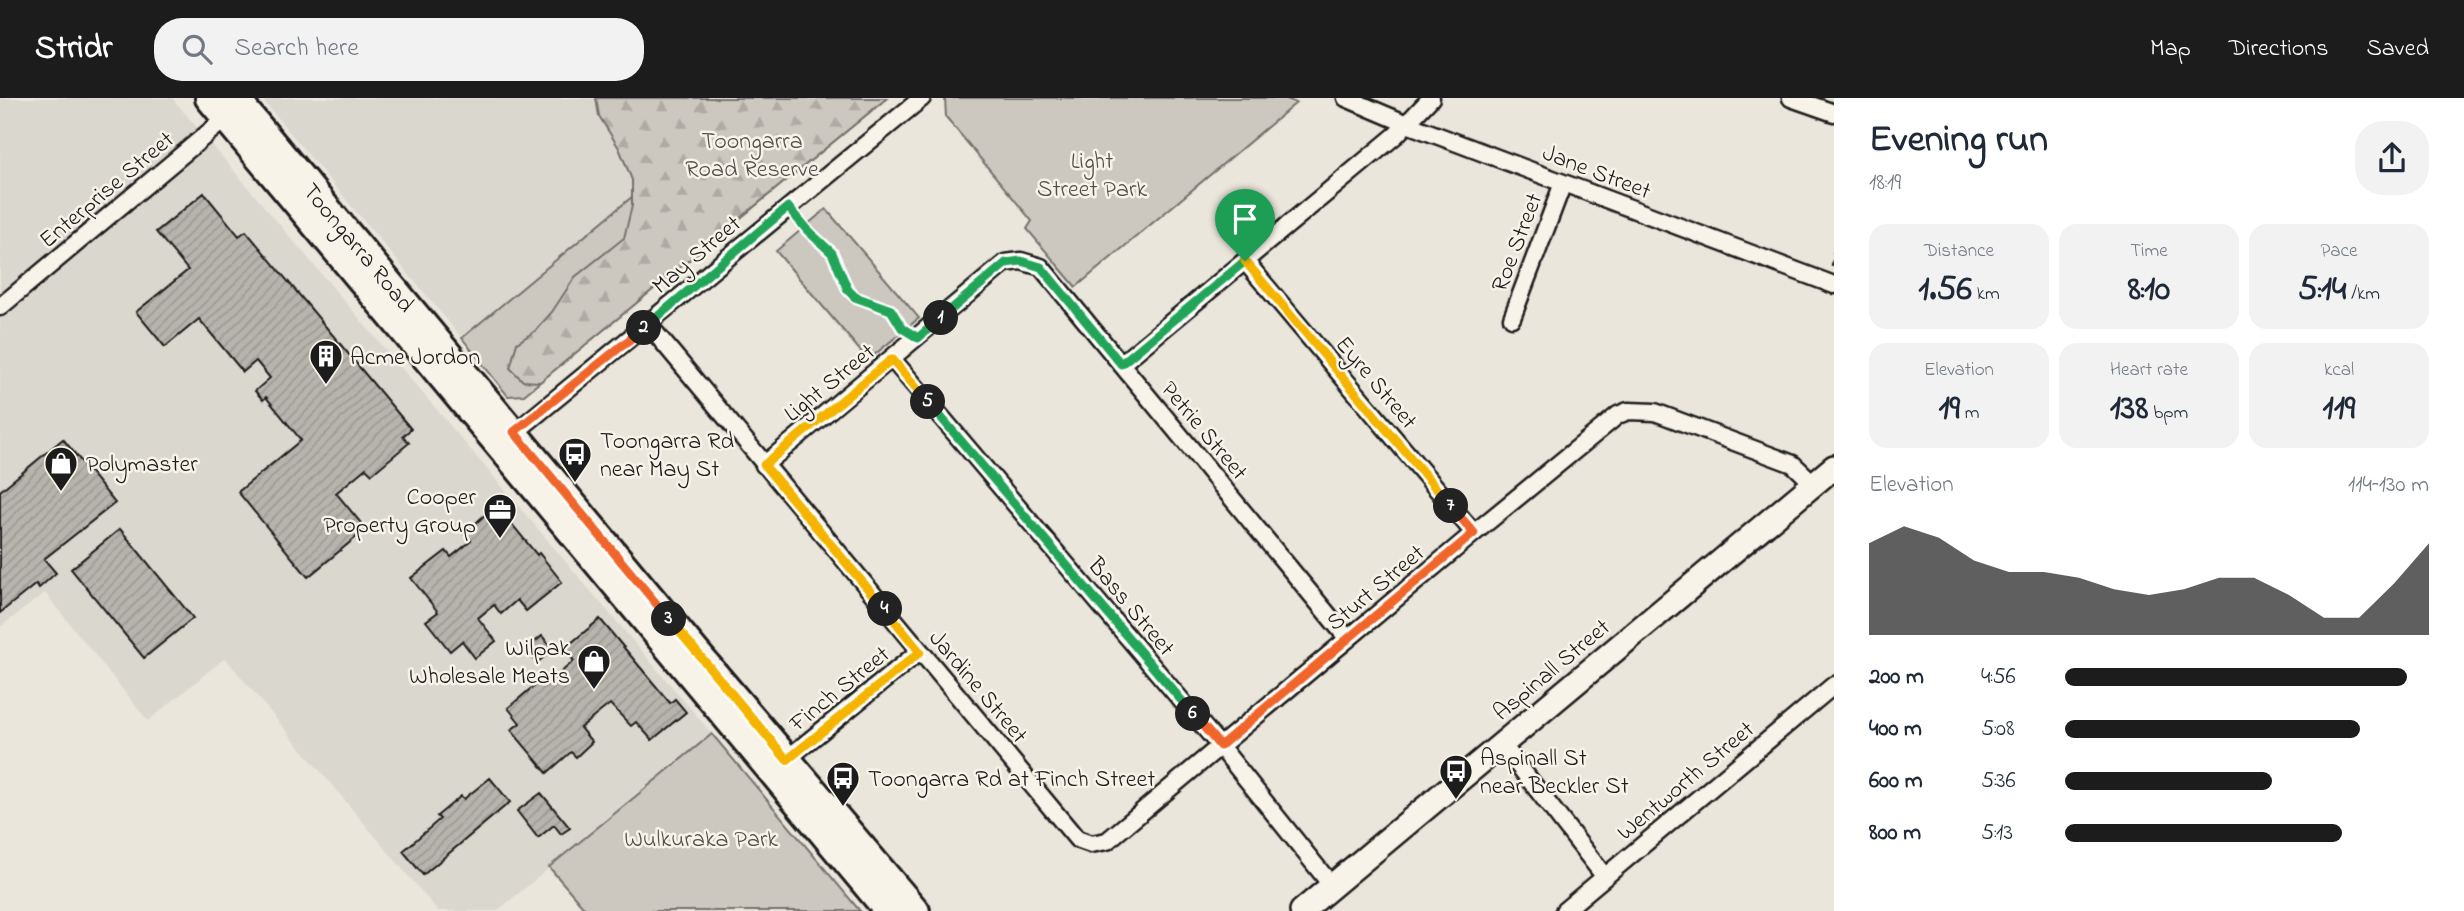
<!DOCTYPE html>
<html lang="en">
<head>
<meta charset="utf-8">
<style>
  :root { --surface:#fff; --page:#f2f2f3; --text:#1f2937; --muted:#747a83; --accent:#1c1c1c }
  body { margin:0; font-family:"Indie Flower",sans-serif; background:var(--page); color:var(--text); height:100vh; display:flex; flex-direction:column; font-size:26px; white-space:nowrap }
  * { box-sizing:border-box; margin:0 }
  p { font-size:23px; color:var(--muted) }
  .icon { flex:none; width:38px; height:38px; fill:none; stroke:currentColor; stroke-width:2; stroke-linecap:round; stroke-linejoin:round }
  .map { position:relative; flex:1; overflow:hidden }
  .side { display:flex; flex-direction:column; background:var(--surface); width:630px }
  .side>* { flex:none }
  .pin { position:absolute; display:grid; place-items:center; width:60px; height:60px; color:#fff; margin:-72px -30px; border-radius:50% 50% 50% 0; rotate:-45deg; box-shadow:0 0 7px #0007 }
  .pin .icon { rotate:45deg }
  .km { position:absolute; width:35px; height:35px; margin:-18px; border-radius:50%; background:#222; color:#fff; font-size:19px; line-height:35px; text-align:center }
  .round { display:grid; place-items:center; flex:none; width:74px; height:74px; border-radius:28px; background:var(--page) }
  .overview { display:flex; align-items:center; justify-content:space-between; height:119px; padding:0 35px }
  h1 { font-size:38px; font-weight:700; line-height:52px }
  .stats { display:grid; grid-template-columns:repeat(3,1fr); gap:10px; height:119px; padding:7px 35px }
  .stats div { display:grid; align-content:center; border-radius:18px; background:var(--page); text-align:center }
  .stats b { font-size:35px; font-weight:700 }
  .stats small { font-size:19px; font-weight:400 }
  .stats p { font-size:19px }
  .chart { height:196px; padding:14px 35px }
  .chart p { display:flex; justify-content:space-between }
  .chart svg { width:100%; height:126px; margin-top:7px; fill:var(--accent); opacity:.7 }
  ul { padding:0 35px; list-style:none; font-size:23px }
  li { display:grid; grid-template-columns:112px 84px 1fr; align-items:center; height:52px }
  li i { height:18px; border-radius:9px; background:var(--accent) }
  header { display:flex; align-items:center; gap:42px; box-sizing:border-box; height:98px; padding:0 35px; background:var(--accent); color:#fff }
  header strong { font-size:33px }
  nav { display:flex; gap:38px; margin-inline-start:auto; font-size:24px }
  .search { width:490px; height:63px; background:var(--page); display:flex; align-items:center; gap:18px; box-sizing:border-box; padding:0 24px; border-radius:28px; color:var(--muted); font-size:26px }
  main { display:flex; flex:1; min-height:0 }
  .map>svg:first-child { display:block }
</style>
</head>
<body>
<header>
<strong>Stridr</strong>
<div class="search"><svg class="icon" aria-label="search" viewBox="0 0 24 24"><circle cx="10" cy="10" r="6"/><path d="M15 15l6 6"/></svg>Search here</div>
<nav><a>Map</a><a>Directions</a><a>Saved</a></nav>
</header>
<main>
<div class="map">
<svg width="1834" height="813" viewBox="0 0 1834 813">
  <defs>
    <pattern id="forest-firs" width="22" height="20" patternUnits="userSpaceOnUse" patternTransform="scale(1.75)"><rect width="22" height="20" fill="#ccc8c0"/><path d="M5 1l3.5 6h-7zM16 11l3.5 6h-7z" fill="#afaba4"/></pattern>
    <pattern id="building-hatch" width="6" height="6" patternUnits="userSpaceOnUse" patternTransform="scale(1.75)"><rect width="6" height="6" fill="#b6b4ac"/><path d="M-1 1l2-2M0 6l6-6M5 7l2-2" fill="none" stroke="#9c9a93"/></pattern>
  </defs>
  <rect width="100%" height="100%" fill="#eae6dc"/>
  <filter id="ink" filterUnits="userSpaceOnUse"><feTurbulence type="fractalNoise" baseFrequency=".0143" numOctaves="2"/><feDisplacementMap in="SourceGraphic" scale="14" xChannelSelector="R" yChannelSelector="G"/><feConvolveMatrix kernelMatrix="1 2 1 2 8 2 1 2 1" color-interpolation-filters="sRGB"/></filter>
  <g filter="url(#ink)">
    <!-- built -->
    <path fill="#dad7ce" d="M0,0H172L712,636L497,813H438L225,560L148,623L45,495L0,529Z
      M261,0H751L462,240Z"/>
    <!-- green -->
    <path fill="#ccc8c0" stroke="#74726e" stroke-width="2" d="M751,0H887L524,297L508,298L462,240Z
      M945,0H1285L1296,5L1076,189L1027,131L1032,123L946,19Z
      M826,111L919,220L868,262L776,153Z
      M712,636L860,813H587L549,769Z"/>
    <!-- forest -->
    <path fill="url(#forest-firs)" stroke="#74726e" stroke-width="2" d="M596,0H887L540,284L523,283L510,270L517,245L535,233L552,214L575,179L624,140L632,108V82L619,50L599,18Z"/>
    <!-- building -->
    <path fill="url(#building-hatch)" stroke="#1c1c1c" stroke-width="2" d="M204,95L239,138L246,133L411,331L403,338L409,345L372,376L366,370L336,395L366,431L308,479L238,394L301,342L266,299L263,302L255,293L270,280L256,263L243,274L199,221L165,249L136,214L188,172L156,134Z
      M63,341L115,405L44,461L56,475L39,490L36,486L0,515V393Z
      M498,409L537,457L539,455L562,484L526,513L517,502L501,516L494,507L478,520L496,543L475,560L462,543L450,553L426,523L438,514L411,480L446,453L451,459L471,443L464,436L489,413L490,415Z
      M120,431L193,520L144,560L71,471Z
      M600,521L670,605L675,601L686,614L652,642L636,624L631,628L610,606L580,630L592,644L576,659L571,654L547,675L511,632L520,625L508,610L542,581L546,587L574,563L564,551Z
      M542,538L553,551L537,565L526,551Z
      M490,680L510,704L423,777L403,753L440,721L437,718L461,698L464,701Z
      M541,695L570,730L561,736L554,727L538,740L517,713Z"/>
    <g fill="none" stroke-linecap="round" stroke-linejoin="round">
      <defs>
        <path id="street" d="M1346,0L1407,26L1834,187
          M1791,0L1834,15
          M1245,163L1474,435
          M0,209L232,15
          M1512,220L1563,85
          M648,226L1077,741L1091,746L1107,743L1474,435L1618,317L1628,313L1655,314L1793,366L1814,386
          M893,262L1220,648L1332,788
          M1121,266L1396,37L1431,0
          M507,341L922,0
          M764,367L1005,165L1021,163L1041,169L1348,541
          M1502,646L1605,779
          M787,661L920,553
          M1564,813L1834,587"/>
        <path id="secondary" d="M1302,813L1834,369"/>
        <g id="primary">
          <path d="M209,0L888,813"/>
          <path id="s1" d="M235,0L696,554L916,813"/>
        </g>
      </defs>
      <!-- street casing -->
      <use href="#street" stroke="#1c1c1c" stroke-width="21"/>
      <!-- secondary casing -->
      <use href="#secondary" stroke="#1c1c1c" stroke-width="28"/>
      <!-- primary casing -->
      <use href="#primary" stroke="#1c1c1c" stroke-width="32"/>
      <!-- path -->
      <path stroke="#1c1c1c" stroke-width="2.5" stroke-dasharray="7 5" stroke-linecap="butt" d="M797,120L833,155L848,193L855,199L891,212L903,231
        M1832,169L1834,153"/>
      <!-- street -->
      <use href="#street" stroke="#f7f3e8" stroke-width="16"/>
      <!-- secondary -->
      <use href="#secondary" stroke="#f7f3e8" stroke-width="23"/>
      <!-- primary -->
      <use href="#primary" stroke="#f7f3e8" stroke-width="26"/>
    </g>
  </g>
  <g fill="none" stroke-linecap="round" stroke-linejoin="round" filter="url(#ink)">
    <defs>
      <path id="split-1" d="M941,220L1006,165L1021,163L1041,169L1121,266L1245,163"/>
      <path id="split-2" d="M644,230L788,109L807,132L832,155L848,192L855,199L891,212L902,230L918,240L941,220"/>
      <path id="split-3" d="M644,230L514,334L669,521"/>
      <path id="split-4" d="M669,521L787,662L920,554L885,511"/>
      <path id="split-5" d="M885,511L764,367L892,261L928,304"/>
      <path id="split-6" d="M928,304L1193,616"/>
      <path id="split-7" d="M1193,616L1220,648L1474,435L1451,408"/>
      <path id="split-8" d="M1245,163L1451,408"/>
    </defs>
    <!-- split-1 casing -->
    <use href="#split-1" stroke="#fff" stroke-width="14"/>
    <!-- split-2 casing -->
    <use href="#split-2" stroke="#fff" stroke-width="14"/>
    <!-- split-3 casing -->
    <use href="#split-3" stroke="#fff" stroke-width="14"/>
    <!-- split-4 casing -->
    <use href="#split-4" stroke="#fff" stroke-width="14"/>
    <!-- split-5 casing -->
    <use href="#split-5" stroke="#fff" stroke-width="14"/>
    <!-- split-6 casing -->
    <use href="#split-6" stroke="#fff" stroke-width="14"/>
    <!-- split-7 casing -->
    <use href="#split-7" stroke="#fff" stroke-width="14"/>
    <!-- split-8 casing -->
    <use href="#split-8" stroke="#fff" stroke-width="14"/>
    <!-- split-1 -->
    <use href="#split-1" stroke="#22a559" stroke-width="9"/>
    <!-- split-2 -->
    <use href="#split-2" stroke="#22a559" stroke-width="9"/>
    <!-- split-3 -->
    <use href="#split-3" stroke="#f0652b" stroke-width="9"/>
    <!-- split-4 -->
    <use href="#split-4" stroke="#f5b400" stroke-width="9"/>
    <!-- split-5 -->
    <use href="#split-5" stroke="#f5b400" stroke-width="9"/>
    <!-- split-6 -->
    <use href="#split-6" stroke="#22a559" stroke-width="9"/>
    <!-- split-7 -->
    <use href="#split-7" stroke="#f0652b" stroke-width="9"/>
    <!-- split-8 -->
    <use href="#split-8" stroke="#f5b400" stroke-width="9"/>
  </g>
  <!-- icons -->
  <defs>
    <symbol id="building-pin" viewBox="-11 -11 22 30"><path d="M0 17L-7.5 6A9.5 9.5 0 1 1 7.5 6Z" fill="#1c1c1c" stroke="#f7f3e8"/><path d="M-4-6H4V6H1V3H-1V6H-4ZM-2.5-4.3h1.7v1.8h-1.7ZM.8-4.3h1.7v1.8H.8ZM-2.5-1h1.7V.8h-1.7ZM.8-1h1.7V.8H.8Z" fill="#fff"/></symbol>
    <symbol id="bus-pin" viewBox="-11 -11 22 30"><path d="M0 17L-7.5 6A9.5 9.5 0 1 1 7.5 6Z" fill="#1c1c1c" stroke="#f7f3e8"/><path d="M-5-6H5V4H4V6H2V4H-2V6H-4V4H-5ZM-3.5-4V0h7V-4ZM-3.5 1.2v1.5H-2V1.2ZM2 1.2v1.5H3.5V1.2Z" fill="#fff"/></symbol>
    <symbol id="shop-pin" viewBox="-11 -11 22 30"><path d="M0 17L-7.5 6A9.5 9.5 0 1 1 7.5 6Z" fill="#1c1c1c" stroke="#f7f3e8"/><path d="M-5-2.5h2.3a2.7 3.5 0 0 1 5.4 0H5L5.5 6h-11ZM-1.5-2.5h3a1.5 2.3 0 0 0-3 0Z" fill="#fff"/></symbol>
    <symbol id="office-pin" viewBox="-11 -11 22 30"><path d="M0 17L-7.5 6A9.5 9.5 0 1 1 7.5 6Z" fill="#1c1c1c" stroke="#f7f3e8"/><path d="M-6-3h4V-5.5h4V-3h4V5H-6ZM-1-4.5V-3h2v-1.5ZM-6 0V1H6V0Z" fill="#fff"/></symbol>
  </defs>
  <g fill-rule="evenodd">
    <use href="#building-pin" x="307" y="239" width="38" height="52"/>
    <use href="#bus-pin" x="556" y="337" width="38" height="52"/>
    <use href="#shop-pin" x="42" y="346" width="38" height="52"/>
    <use href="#office-pin" x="481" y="393" width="38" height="52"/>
    <use href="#shop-pin" x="575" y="544" width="38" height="52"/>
    <use href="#bus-pin" x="1437" y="654" width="38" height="52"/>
    <use href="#bus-pin" x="824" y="661" width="38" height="52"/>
  </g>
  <g text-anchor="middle" stroke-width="5" stroke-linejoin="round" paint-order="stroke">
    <!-- park labels -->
    <g font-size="24" fill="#51504d" stroke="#f7f3e8">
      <text x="752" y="50">Toongarra<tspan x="752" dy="28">Road Reserve</tspan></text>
      <text x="1092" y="70">Light<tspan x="1092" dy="28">Street Park</tspan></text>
      <text x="701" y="748">Wulkuraka Park</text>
    </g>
    <!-- street labels -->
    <g font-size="24" fill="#1c1c1c" stroke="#f7f3e8">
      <text transform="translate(1597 73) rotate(21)" y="8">Jane Street</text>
      <text transform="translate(106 91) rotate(-40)" y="8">Enterprise Street</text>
      <text transform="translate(1516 144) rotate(-69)" y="8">Roe Street</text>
      <text dy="8" stroke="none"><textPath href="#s1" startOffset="194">Toongarra Road</textPath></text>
      <text transform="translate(696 156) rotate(-40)" y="8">May Street</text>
      <text transform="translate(829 284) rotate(-39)" y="8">Light Street</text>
      <text transform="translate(1377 284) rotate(50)" y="8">Eyre Street</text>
      <text transform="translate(1205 332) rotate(50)" y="8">Petrie Street</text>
      <text transform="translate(1375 489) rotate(-40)" y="8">Sturt Street</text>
      <text transform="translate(1132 508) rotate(50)" y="8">Bass Street</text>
      <text transform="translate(1551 571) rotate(-40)" y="8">Aspinall Street</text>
      <text transform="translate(979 588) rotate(50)" y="8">Jardine Street</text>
      <text transform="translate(839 590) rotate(-39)" y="8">Finch Street</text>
      <text transform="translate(1685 682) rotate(-40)" y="8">Wentworth Street</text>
    </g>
    <!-- poi labels -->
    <g font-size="24" fill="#1c1c1c" stroke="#f7f3e8" text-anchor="start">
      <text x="350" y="266">Acme Jordon</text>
      <text x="600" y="350">Toongarra Rd<tspan x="600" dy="28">near May St</tspan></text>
      <text x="86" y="373">Polymaster</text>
      <text x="476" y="406" text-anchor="end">Cooper<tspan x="476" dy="28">Property Group</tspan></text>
      <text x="570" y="557" text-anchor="end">Wilpak<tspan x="570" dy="28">Wholesale Meats</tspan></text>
      <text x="1480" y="667">Aspinall St<tspan x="1480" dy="28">near Beckler St</tspan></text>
      <text x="868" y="688">Toongarra Rd at Finch Street</text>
    </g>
  </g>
</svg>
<div class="pin" style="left:1245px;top:163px;background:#1e9e55"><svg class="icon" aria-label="arrive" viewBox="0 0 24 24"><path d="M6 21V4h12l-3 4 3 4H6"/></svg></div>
<b class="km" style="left:941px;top:220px">1</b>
<b class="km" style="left:644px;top:230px">2</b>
<b class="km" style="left:669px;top:521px">3</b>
<b class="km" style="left:885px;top:511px">4</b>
<b class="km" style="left:928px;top:304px">5</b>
<b class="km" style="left:1193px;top:616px">6</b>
<b class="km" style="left:1451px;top:408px">7</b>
</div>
<section class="side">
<div class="overview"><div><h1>Evening run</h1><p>18:19</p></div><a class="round"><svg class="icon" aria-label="share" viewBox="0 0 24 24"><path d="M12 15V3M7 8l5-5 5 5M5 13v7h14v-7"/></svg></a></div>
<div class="stats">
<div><p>Distance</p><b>1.56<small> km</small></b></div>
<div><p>Time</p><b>8:10</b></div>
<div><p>Pace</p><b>5:14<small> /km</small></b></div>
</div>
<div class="stats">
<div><p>Elevation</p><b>19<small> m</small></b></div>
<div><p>Heart rate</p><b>138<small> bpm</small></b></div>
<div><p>kcal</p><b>119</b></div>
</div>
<div class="chart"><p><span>Elevation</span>114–130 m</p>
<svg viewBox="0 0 160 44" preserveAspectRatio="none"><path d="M0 44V12L10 6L20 10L30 18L40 22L50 22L60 24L70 28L80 30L90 28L100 24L110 24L120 30L130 38L140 38L150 26L160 12V44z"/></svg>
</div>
<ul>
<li><b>200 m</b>4:56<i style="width:94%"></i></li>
<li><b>400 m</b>5:08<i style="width:81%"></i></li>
<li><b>600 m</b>5:36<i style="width:57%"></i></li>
<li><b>800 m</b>5:13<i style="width:76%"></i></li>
</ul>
</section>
</main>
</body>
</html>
